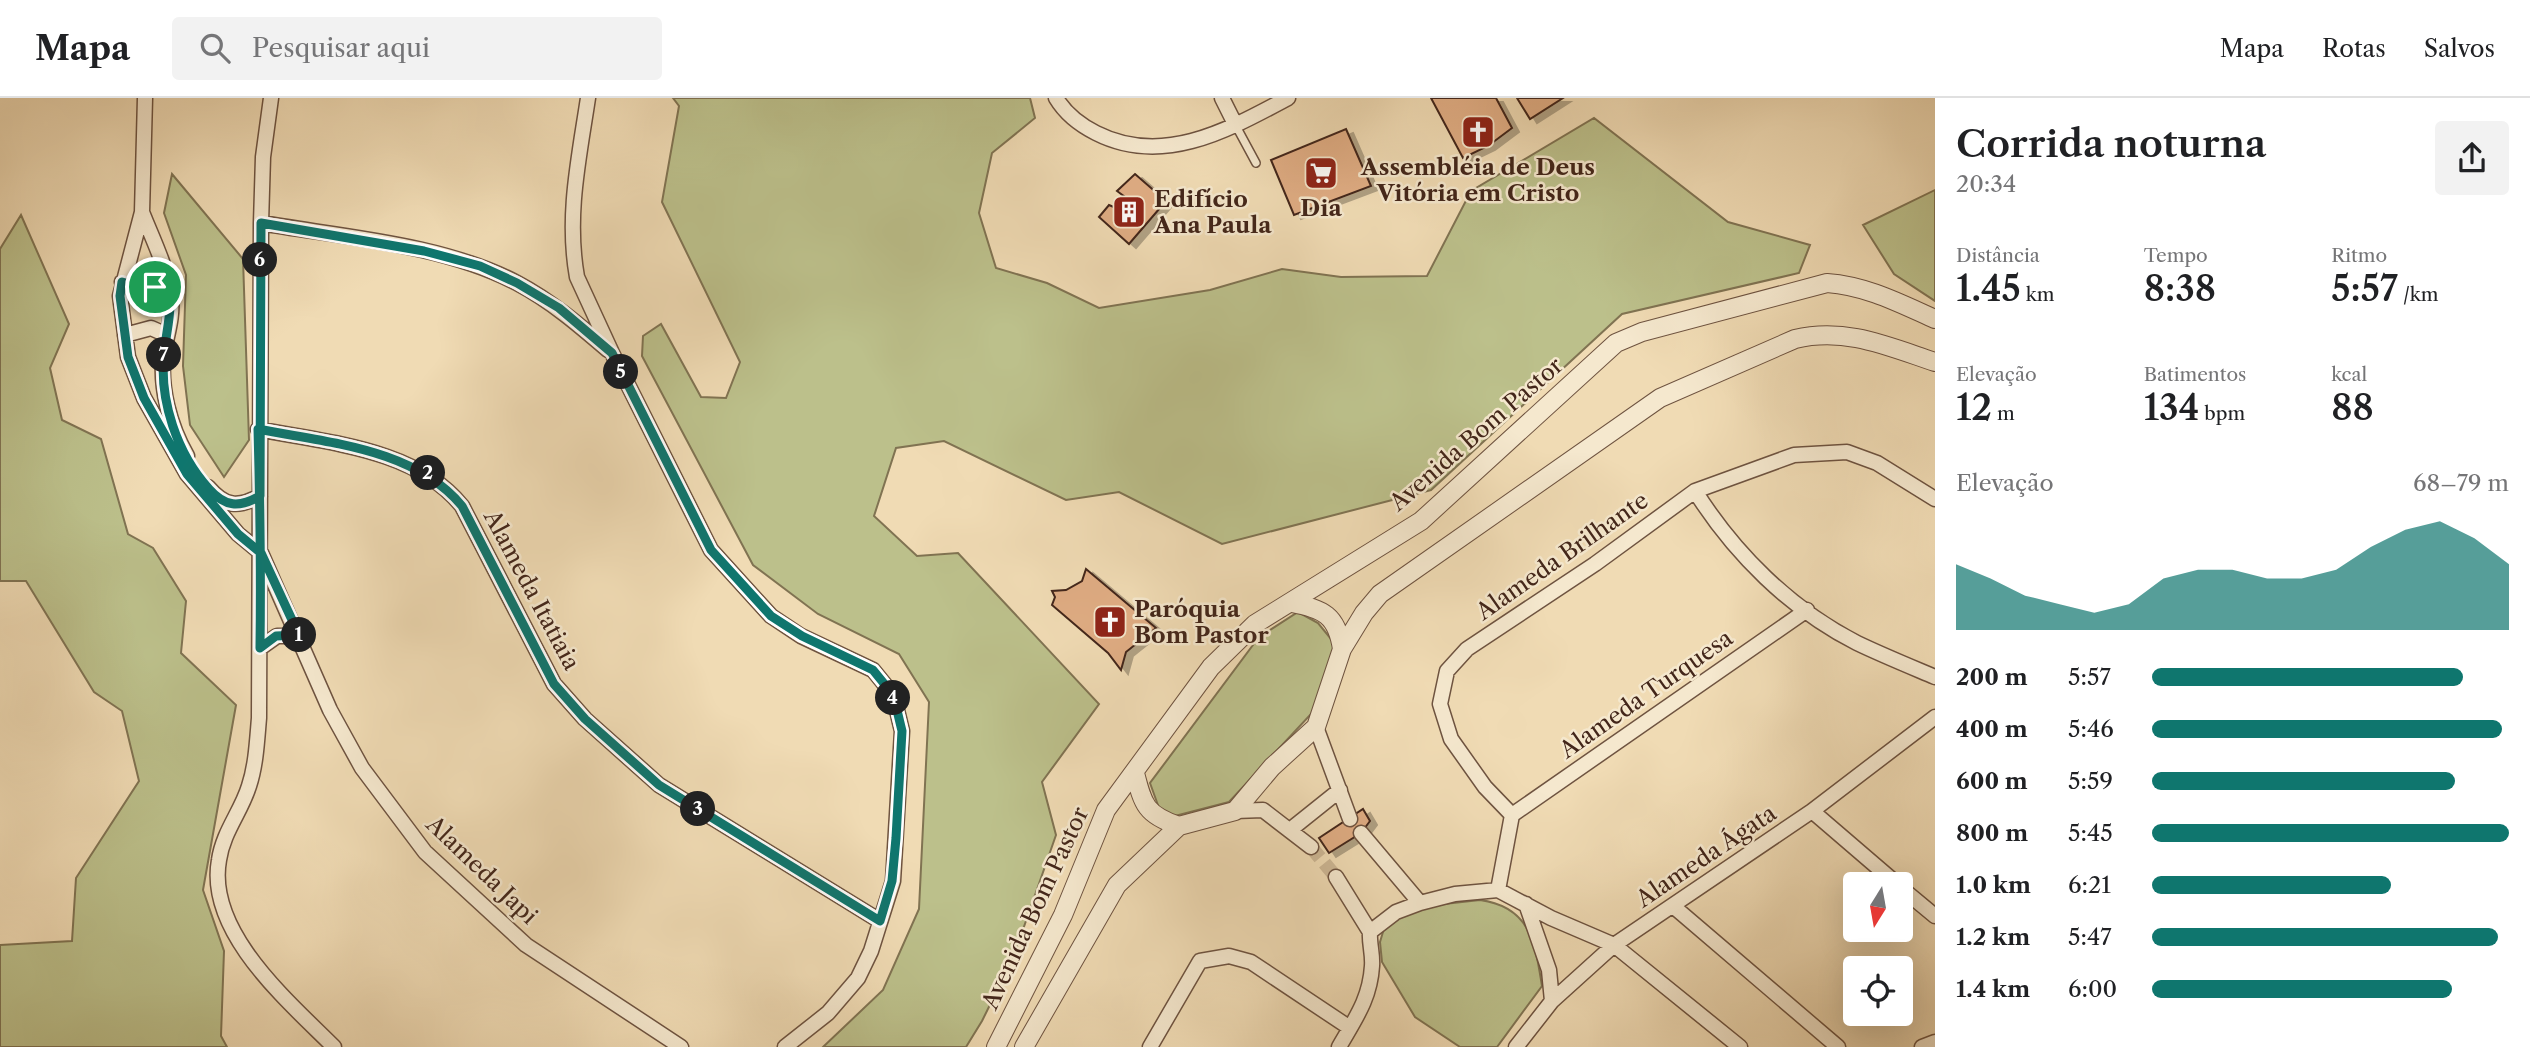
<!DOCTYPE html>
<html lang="pt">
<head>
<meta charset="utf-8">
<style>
  :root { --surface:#fff; --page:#f2f2f2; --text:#202124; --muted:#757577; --line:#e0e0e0; --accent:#0f766e }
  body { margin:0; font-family:"Libre Caslon Text",serif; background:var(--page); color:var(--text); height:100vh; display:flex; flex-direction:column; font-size:26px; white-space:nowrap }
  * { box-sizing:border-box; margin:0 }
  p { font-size:23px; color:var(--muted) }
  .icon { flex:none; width:38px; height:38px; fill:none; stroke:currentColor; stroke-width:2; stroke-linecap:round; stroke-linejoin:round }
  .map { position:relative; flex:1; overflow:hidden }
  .side { display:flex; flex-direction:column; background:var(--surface); width:595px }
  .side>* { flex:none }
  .needle { width:46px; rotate:191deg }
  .tools { position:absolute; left:1843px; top:774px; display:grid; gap:14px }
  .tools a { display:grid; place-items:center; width:70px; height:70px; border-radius:7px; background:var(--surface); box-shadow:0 7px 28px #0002; font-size:35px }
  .pin { position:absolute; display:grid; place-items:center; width:60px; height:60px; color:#fff; margin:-30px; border:4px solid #fff; border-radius:50%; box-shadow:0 2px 7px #0007 }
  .km { position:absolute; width:35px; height:35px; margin:-18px; border-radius:50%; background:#222; color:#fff; font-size:19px; line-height:35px; text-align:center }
  .round { display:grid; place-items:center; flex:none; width:74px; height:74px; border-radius:7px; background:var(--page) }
  .head { display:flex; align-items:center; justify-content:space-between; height:119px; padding:0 21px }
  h1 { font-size:38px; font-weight:600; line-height:52px }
  .metrics { display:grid; grid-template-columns:repeat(3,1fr); gap:10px; height:119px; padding:7px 21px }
  .metrics div { display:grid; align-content:center }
  .metrics b { font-size:35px; font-weight:600 }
  .metrics small { font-size:19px; font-weight:400 }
  .metrics p { font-size:19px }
  .chart { height:196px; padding:14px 21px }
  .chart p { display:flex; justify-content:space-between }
  .chart svg { width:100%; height:126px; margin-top:7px; fill:var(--accent); opacity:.7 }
  ul { padding:0 21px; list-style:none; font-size:23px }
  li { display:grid; grid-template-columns:112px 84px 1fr; align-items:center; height:52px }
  li i { height:18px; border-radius:9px; background:var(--accent) }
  header { display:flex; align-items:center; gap:42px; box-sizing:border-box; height:98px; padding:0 35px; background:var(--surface); border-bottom:2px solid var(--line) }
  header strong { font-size:33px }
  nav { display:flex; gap:38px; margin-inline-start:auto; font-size:24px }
  .search { width:490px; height:63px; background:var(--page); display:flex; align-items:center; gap:18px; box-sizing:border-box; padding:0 24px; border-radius:7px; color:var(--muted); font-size:26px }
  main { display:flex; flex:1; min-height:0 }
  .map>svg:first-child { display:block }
</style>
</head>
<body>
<header>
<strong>Mapa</strong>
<div class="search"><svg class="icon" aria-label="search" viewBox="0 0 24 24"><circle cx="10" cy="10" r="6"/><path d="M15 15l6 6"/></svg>Pesquisar aqui</div>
<nav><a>Mapa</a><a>Rotas</a><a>Salvos</a></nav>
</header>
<main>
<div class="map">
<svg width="1935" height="949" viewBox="0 0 1935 949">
  <defs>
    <filter id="shadow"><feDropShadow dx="7" dy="4" stdDeviation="0" flood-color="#0004"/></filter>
  </defs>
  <rect width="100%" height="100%" fill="#f0dbb4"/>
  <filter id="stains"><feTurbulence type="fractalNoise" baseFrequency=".00286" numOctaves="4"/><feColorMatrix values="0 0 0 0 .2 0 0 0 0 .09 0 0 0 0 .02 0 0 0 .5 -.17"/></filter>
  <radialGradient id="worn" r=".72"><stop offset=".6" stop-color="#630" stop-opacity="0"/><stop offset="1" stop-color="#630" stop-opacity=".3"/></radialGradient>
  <!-- green -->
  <path fill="#bcc08b" stroke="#807352" stroke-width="2" d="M673,0H1030L1035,20L992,55L979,115L996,170L1047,185L1099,210L1210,192L1282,171L1341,179L1427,178L1471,93L1594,20L1728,124L1810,147L1799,175L1622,216L1431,392L1222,446L1119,394L1066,402L944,343L896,350L874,418L917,458L958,455L1099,606L1042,684L1056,737L1013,860L982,923L966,949H823L883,892L919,811L929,604L899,556L818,516L753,467L642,258L643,238L661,226L701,299L726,300L740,264L662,104L679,8Z
    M172,76L243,161L249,342L224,379L190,327L183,268L186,177L164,115Z
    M1935,92V203L1894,176L1863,127Z
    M21,117L69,226L50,270L62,322L101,341L128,436L153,450L186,503L181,555L236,607L203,792L224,853L221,938L227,949H0V847L72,843L76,780L139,683L122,613L94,594L26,483H0V151Z
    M1298,514L1318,525L1336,547L1312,615L1229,704L1171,719L1159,710L1150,685L1259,539Z
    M1480,802C1531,809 1535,845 1542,888L1497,949H1460L1415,919L1382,864L1380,844L1385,827L1408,810Z"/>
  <!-- building -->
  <path fill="#e0ad84" stroke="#43261a" stroke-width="2" filter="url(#shadow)" d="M1431,0H1496L1512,30L1488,48L1463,60Z
    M1517,0H1563L1530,21Z
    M1346,31L1371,88L1294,117L1271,62Z
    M1135,76L1166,103L1129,146L1099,119L1109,107L1116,110L1125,99L1117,93Z
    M1086,471L1156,530L1126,554L1121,572L1108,555L1052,507L1055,499L1052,493L1066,492L1082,483Z
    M1363,711L1370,723L1361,735L1329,755L1319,740Z"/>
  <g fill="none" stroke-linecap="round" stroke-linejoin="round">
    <!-- minor-tunnel -->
    <path stroke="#cdb795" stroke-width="14" stroke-dasharray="14 7" stroke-linecap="butt" d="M1311,749L1336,779"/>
    <defs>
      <path id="service" d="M1236,28L1256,65"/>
      <path id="minor" d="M145,0L142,114L120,198L128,259L144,300L187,376L238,436L261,455L330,612L362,670L425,754L526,847L681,949
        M271,0L263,59L261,125L259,620C257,643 256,667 249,688C241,714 223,734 219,762C206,834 288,903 334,949
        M588,0C579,60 566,118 577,179L612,255L711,452L771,518L801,538L873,572L886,588L896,608L902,633L893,783L871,853L858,880L828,915L785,949
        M1056,0C1065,15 1080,27 1096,35C1163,69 1228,32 1288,0
        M1222,0L1236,28
        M142,114C153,142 168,171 171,201C173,219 167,236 164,254C159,289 170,328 187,358
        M261,125C343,139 443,146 517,185C551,203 579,227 608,252
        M122,184L136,188L155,189L166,176
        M125,237L151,230L167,237
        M258,331C327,345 415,350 462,408L554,586L585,621L659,687L880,823
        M208,389C225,409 238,410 260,398
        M1695,393C1734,455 1790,511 1857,545C1882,557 1909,568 1935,579
        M260,550L277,538H299
        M1316,629L1350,721
        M1235,713L1263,712L1311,749
        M1812,713L1897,786
        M1512,717L1807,512
        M1290,732L1340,692
        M1361,735L1420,805
        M1336,779L1370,834
        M1900,789L1935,818
        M1498,792L1512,717L1485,689L1451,641L1440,606L1447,573L1467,551L1595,466L1695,393L1794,357L1847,354L1877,365L1935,401
        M1526,806L1549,872L1552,903
        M1673,808L1838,949
        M1150,949L1200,863L1229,858L1251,864L1350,930
        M1339,949C1355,921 1370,901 1372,868C1373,856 1369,845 1370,834L1396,814L1420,805L1455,796L1498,792L1551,820L1614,847L1740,949
        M1516,949L1552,903L1614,847L1812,713L1935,619
        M1922,949L1935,944"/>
      <path id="tertiary" d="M1292,505C1323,511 1337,517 1342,551
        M1135,675C1143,707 1146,717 1179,728
        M996,949L1063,817L1106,712L1211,569L1255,526L1421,423L1616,245L1642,234L1827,185C1867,188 1899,205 1935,221
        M1024,949L1117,787L1179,728L1235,713L1272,669L1316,629L1342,551L1364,515L1380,496L1660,300L1795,241C1845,229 1887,248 1935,264"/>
    </defs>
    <!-- service casing -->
    <use href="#service" stroke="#6e5340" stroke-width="10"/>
    <!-- minor casing -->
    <use href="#minor" stroke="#6e5340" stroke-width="17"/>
    <!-- tertiary casing -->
    <use href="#tertiary" stroke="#6e5340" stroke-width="20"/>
    <!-- service -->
    <use href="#service" stroke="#f5e8ce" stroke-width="7"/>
    <!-- minor -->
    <use href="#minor" stroke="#f5e8ce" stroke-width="14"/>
    <!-- tertiary -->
    <use href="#tertiary" stroke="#f5e8ce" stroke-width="18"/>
  </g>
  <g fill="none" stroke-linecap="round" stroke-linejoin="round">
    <defs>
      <path id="route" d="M155,189L136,188L122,184L120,198L128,259L144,300L187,376L238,436L261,455L299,537L276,538L260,550C261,477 260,404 258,331C328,345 414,350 462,408L554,586L585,621L659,687L880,823L892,783L896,740L902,633L896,608L886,588L873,572L802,538L771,518L711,452L612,255L559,210L517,185L480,168L424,153L261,125L260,398C239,410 225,409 209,391C177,356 159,302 164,255C168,222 174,210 166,176L155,189"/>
    </defs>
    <!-- route casing -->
    <use href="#route" stroke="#fff" stroke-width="14"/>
    <!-- route -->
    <use href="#route" stroke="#0f766e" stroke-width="9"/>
  </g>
  <!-- icons -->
  <defs>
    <symbol id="church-square" viewBox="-11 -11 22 22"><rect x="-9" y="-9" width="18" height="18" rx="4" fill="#8f2418" stroke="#f5e8ce"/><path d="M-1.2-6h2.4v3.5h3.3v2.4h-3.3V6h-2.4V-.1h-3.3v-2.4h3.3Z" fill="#fff"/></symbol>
    <symbol id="supermarket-square" viewBox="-11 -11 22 22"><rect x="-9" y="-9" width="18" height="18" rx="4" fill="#8f2418" stroke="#f5e8ce"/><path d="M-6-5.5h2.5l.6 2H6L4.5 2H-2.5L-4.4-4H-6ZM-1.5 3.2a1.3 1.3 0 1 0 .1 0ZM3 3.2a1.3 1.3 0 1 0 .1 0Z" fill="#fff"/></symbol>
    <symbol id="building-square" viewBox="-11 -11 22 22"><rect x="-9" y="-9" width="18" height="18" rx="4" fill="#8f2418" stroke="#f5e8ce"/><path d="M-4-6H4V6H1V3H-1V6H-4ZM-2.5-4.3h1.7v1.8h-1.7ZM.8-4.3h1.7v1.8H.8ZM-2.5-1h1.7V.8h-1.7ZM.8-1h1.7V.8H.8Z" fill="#fff"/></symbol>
  </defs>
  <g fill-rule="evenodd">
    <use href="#church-square" x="1459" y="15" width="38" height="38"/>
    <use href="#supermarket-square" x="1302" y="56" width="38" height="38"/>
    <use href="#building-square" x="1110" y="95" width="38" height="38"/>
    <use href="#church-square" x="1091" y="505" width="38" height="38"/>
  </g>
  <g text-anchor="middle" stroke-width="5" stroke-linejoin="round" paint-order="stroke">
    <!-- poi labels -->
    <g font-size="23" font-weight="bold" fill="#43261a" stroke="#f5e8ce">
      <text x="1478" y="77">Assembléia de Deus<tspan x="1478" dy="26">Vitória em Cristo</tspan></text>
      <text x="1154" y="109" text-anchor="start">Edifício<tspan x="1154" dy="26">Ana Paula</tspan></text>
      <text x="1321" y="118">Dia</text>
      <text x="1134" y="519" text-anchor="start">Paróquia<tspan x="1134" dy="26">Bom Pastor</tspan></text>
    </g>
    <!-- street labels -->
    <g font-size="23" fill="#43261a" stroke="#f5e8ce">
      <text transform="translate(1476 336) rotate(-41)" y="8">Avenida Bom Pastor</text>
      <text transform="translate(1562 458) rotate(-35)" y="8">Alameda Brilhante</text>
      <text transform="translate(532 492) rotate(62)" y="8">Alameda Itatiaia</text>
      <text transform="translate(1646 596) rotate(-35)" y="8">Alameda Turquesa</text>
      <text transform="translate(1706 758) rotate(-34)" y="8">Alameda Ágata</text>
      <text transform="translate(482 772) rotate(44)" y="8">Alameda Japi</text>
      <text transform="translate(1035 810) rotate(-65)" y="8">Avenida Bom Pastor</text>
    </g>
  </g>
  <rect width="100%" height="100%" filter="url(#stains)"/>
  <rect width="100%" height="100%" fill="url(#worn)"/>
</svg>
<div class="tools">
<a><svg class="needle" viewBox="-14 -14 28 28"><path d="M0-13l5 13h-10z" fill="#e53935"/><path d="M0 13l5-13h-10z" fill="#757577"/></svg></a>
<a><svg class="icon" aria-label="locate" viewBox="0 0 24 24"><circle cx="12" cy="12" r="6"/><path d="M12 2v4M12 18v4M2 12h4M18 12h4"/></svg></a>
</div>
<div class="pin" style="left:155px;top:189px;background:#1e9e55"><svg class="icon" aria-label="arrive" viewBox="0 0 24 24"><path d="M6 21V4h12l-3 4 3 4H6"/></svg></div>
<b class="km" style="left:299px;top:537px">1</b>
<b class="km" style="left:428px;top:375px">2</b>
<b class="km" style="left:698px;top:711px">3</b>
<b class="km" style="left:893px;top:600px">4</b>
<b class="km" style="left:621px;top:274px">5</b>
<b class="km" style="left:260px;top:162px">6</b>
<b class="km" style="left:164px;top:257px">7</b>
</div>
<section class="side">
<div class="head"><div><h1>Corrida noturna</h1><p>20:34</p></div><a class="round"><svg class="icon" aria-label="share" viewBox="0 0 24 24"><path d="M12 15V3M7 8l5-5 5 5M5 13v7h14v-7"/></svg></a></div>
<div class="metrics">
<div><p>Distância</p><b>1.45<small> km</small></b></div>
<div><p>Tempo</p><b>8:38</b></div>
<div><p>Ritmo</p><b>5:57<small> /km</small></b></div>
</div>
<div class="metrics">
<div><p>Elevação</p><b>12<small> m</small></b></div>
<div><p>Batimentos</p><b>134<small> bpm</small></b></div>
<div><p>kcal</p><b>88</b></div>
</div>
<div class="chart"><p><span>Elevação</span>68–79 m</p>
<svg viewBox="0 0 160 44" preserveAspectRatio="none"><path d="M0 44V21L10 26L20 32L30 35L40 38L50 35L60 26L70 23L80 23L90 26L100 26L110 23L120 15L130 9L140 6L150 12L160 21V44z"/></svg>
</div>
<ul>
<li><b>200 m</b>5:57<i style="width:87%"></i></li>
<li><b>400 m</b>5:46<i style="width:98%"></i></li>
<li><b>600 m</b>5:59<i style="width:85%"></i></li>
<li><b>800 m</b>5:45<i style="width:100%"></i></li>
<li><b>1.0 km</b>6:21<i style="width:67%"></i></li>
<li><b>1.2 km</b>5:47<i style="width:97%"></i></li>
<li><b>1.4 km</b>6:00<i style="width:84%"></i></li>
</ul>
</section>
</main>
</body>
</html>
